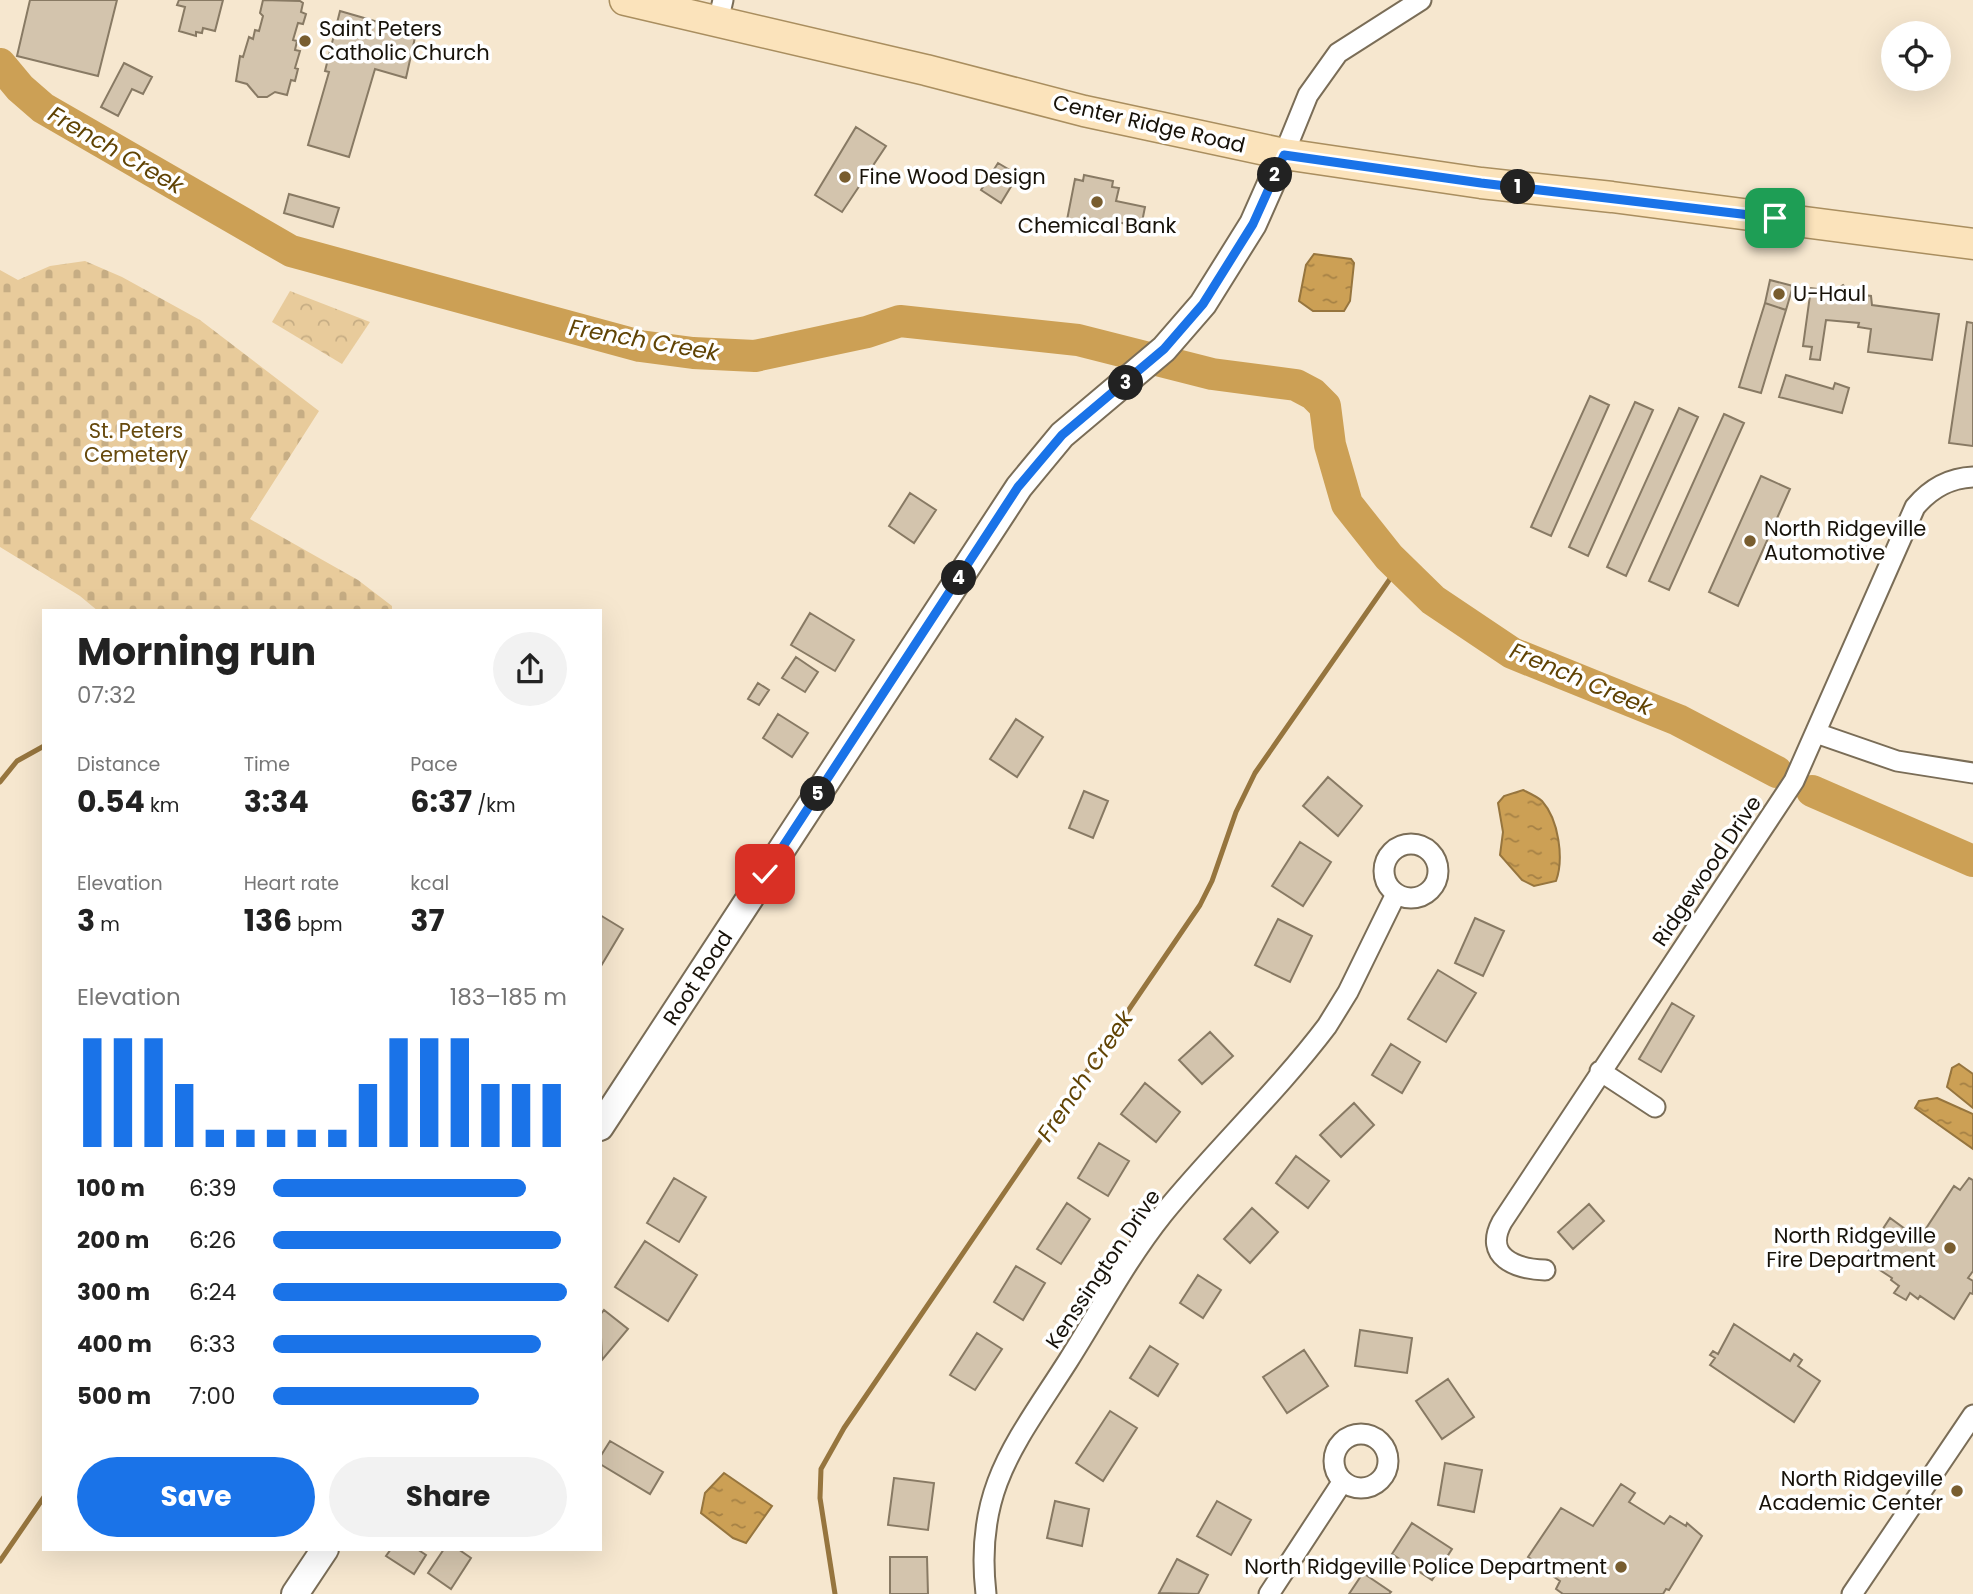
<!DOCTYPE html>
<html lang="en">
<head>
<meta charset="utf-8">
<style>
  :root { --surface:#fff; --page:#f2f2f2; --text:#222; --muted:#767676; --accent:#1a73e8 }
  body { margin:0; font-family:Poppins,sans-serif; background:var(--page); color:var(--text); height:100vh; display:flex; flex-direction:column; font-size:26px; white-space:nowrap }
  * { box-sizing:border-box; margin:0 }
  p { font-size:23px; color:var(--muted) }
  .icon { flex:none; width:38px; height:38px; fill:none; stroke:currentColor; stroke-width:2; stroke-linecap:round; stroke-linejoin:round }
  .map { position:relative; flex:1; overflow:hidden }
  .sheet { position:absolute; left:42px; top:609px; width:560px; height:942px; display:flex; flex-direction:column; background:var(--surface); border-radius:0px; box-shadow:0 7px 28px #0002 }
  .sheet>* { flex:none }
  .fabs { position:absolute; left:1881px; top:21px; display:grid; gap:14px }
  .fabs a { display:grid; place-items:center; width:70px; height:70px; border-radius:50%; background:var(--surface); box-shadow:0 7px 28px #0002; font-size:35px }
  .pin { position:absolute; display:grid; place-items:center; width:60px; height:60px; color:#fff; margin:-30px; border-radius:14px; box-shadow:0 4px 10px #0006 }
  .km { position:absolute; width:35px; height:35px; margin:-18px; border-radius:50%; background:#222; color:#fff; font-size:19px; line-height:35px; text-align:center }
  .round { display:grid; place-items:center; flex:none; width:74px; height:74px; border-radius:37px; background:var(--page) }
  .head { display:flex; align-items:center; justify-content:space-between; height:119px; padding:0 35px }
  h1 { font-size:38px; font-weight:700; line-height:52px }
  .metrics { display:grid; grid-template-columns:repeat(3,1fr); gap:10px; height:119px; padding:7px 35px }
  .metrics div { display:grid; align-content:center }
  .metrics b { font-size:30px; font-weight:700 }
  .metrics small { font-size:19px; font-weight:400 }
  .metrics p { font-size:19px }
  .chart { height:196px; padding:14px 35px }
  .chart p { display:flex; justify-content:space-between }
  .chart svg { width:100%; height:126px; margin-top:7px; stroke:var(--accent); stroke-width:6 }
  .action { display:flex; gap:14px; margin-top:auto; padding:14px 35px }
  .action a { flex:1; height:80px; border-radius:42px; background:var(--accent); color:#fff; font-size:28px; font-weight:700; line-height:80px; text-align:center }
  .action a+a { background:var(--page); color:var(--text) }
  ul { padding:0 35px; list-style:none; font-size:23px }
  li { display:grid; grid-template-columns:112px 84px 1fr; align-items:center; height:52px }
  li i { height:18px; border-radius:9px; background:var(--accent) }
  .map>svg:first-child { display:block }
</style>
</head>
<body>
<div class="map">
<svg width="1973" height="1594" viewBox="0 0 1973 1594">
  <defs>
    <pattern id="cemetery-stones" width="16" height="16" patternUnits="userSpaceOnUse" patternTransform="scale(1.75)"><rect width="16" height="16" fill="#e8cb9b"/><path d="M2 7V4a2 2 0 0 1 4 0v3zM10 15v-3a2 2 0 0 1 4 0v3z" fill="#c6ad84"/></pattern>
    <pattern id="park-crowns" width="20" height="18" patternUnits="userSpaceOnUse" patternTransform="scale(1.75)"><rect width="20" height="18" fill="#e8cb9b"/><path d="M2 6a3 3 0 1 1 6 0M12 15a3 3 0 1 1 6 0" fill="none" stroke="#c6ad84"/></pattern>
    <pattern id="water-ripples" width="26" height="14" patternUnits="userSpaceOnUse" patternTransform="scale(1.75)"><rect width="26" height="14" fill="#cca055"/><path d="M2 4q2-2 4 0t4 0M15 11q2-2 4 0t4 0" fill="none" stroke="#a58145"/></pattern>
  </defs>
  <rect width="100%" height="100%" fill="#f6e7cf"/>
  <!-- cemetery -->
  <path fill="url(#cemetery-stones)" d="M85,261L122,277L200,320L319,411L250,519L358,580L392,606V611H98L80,596L0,547V270L18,280L50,266Z"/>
  <!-- park -->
  <path fill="url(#park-crowns)" d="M290,291L370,322L342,364L272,322Z"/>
  <!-- water -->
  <path fill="url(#water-ripples)" stroke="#96753e" stroke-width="2" d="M1314,254L1351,259L1354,263L1350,301L1344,311H1313L1299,301L1306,265Z
    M1523,790C1529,793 1538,797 1542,801C1559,820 1564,859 1556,881L1534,886L1522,880L1500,855L1503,832L1498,803L1504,796Z
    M1959,1064L1973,1074V1108L1947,1087L1952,1068Z
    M1937,1098L1973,1114V1149L1915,1108L1919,1101Z
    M724,1473L772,1506L746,1543L733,1538L701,1513L705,1493Z"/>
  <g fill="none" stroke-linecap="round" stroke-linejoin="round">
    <!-- stream -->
    <path stroke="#96753e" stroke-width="5" d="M0,782L17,761L44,746
      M0,1561L44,1497
      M835,1594L820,1498L821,1469L844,1428L1200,905L1212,881L1236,812L1255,773L1399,566"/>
    <!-- river -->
    <path stroke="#cca055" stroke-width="32" d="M0,64L20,88L43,108L291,251L640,346L693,353L755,356L867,332L900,321L1078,340L1212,374L1296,385L1313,394L1325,406L1330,445L1347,504L1389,557L1433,600L1512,653L1678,720L1777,772
      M1812,791L1973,861"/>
  </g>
  <!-- building -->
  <path fill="#d3c4ad" stroke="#887a64" stroke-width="2" d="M30,0H117L98,76L17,56Z
    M179,0H223L215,31L203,28L202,33L196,32V36L179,31L185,7L177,5Z
    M263,0L300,1L303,3L301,12L306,14L303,24L298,23L293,40L297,41L295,50L300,51L295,68L298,69L295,81L291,80L287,95L275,92L267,97H258L247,84L236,81L240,56L243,57L249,37L253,39L255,30L259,31L263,16L260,13Z
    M340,11L416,33L406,78L375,69L349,157L308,145L329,72L325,71Z
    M124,63L152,77L143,94L132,89L118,116L101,107Z
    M856,127L886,146L842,212L815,195Z
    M998,163L1018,175L1001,203L981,190Z
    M1084,175L1113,181L1112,187L1119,188L1116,201L1145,207L1141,227L1112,221L1110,229L1067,220L1075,179L1083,181Z
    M289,194L339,208L333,227L284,213Z
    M1770,280L1793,286L1786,310L1765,303Z
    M1843,285L1850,293L1871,296L1872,305L1939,314L1932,360L1868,352L1871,329L1858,327L1859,323L1826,320L1820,360L1810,359L1812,347L1803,346L1811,288L1834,291Z
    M1765,303L1786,310L1761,393L1739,387Z
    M1967,322L1973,323V446L1949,443Z
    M1786,375L1833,389L1835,383L1849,388L1842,413L1779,397Z
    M1590,396L1609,405L1551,536L1531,527Z
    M1635,402L1653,410L1588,556L1569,547Z
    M1679,408L1698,417L1626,576L1607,567Z
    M1724,414L1744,423L1669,590L1649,581Z
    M1761,476L1790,489L1738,606L1709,592Z
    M910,493L936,510L914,543L889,526Z
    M810,613L854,640L835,671L791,645Z
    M796,657L818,672L805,692L782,678Z
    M758,683L769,690L759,705L748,699Z
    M778,714L808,733L792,757L763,738Z
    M1016,719L1043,737L1017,777L990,759Z
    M1328,777L1362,806L1338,836L1303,806Z
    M1084,791L1108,801L1093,838L1069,828Z
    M1300,842L1331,862L1303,906L1272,886Z
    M600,915L623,929L601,966H600Z
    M1475,918L1504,931L1483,976L1455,963Z
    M1278,919L1312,936L1290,982L1255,965Z
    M1438,970L1476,993L1446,1042L1408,1019Z
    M1672,1003L1694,1016L1661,1072L1639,1059Z
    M1210,1032L1233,1056L1202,1084L1179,1060Z
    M1391,1044L1420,1062L1402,1093L1372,1075Z
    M1145,1083L1180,1112L1156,1142L1121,1114Z
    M1354,1103L1374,1125L1341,1157L1320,1135Z
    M1099,1143L1129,1161L1108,1196L1078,1178Z
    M1296,1156L1329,1181L1308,1208L1276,1183Z
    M674,1178L706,1197L679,1242L647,1223Z
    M1969,1178L1973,1180V1271L1968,1278L1973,1281V1294L1970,1293L1954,1319L1920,1296L1918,1299L1910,1293L1906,1300L1894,1293L1899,1286L1891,1280L1892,1278L1863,1259L1890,1218L1919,1239L1954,1186L1960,1190Z
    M1067,1203L1090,1219L1061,1264L1037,1249Z
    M1589,1204L1604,1221L1573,1249L1558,1232Z
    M1252,1208L1278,1232L1250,1263L1224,1239Z
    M645,1241L697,1275L668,1321L615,1287Z
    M1016,1266L1045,1283L1023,1320L994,1302Z
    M1198,1275L1221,1290L1203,1318L1180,1303Z
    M604,1310L628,1329L602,1360L600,1315Z
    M1734,1324L1790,1361L1794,1354L1802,1360L1798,1366L1820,1381L1794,1422L1710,1365L1715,1358L1710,1355L1713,1351L1718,1354Z
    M1360,1330L1412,1338L1407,1373L1355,1366Z
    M977,1333L1002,1349L975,1390L950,1375Z
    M1150,1346L1178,1364L1158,1396L1130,1378Z
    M1304,1350L1328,1386L1287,1413L1263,1377Z
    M1448,1379L1474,1417L1442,1439L1416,1401Z
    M1110,1411L1137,1428L1103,1481L1076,1463Z
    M610,1441L663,1472L650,1494L600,1464V1457Z
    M1445,1463L1482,1470L1474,1512L1438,1505Z
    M894,1478L934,1483L928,1530L888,1525Z
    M1621,1484L1635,1493L1629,1502L1664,1524L1670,1516L1686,1526L1687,1523L1702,1536L1669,1590L1666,1589L1663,1594H1563L1556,1589L1560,1581L1554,1577L1555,1575L1528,1557L1561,1508L1593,1526Z
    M1055,1501L1089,1509L1082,1546L1047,1538Z
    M1217,1501L1251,1520L1231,1555L1197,1536Z
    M1412,1523L1452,1549L1432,1580L1392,1554Z
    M391,1549H417L426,1555L414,1574L386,1556Z
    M444,1549H458L471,1558L451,1589L428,1573Z
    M890,1557H927L928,1594H890Z
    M1177,1559L1208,1575L1198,1594L1159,1593Z
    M1363,1573L1391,1592L1389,1594H1349Z"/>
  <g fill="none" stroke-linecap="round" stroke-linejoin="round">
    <defs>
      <path id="street" d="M718,22L723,0
        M1284,154L1308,95L1338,53L1421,0
        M1816,733L1897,761L1973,773
        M1384 871a27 27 0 1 1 54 0a27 27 0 1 1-54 0Z
        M1600,1071L1655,1107
        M1545,1270C1516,1269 1483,1257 1502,1222L1794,781L1915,507C1931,488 1949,478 1973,477
        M1334 1461a27 27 0 1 1 54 0a27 27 0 1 1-54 0Z
        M986,1594C974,1490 1015,1444 1068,1361C1099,1312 1127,1259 1163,1214C1216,1149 1277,1092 1327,1026L1348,992L1396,894
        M1269,1594L1343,1481
        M1852,1594L1973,1415"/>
      <path id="secondary" d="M600,1127L1019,487L1062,435L1164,349L1203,304L1253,224L1284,154
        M295,1594L325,1549"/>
      <path id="primary" d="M625,0L926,70L1084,111L1284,154L1481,183L1612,197L1973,244"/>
    </defs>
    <!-- street casing -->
    <use href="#street" stroke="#7a6d57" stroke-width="23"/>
    <!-- secondary casing -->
    <use href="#secondary" stroke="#7a6d57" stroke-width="30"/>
    <!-- primary casing -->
    <use href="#primary" stroke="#a98e5f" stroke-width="33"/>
    <!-- street -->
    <use href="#street" stroke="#fff" stroke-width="19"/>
    <!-- secondary -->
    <use href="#secondary" stroke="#fff" stroke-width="26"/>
    <!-- primary -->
    <use href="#primary" stroke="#fbe3bb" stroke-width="30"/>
  </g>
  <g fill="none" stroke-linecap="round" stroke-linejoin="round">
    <defs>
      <path id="route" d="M765,874L1018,487L1062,435L1164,349L1203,304L1253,224L1284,155L1481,183L1775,218"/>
    </defs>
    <!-- route casing -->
    <use href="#route" stroke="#fff" stroke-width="14"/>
    <!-- route -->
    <use href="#route" stroke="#1a73e8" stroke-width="9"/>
  </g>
  <!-- markers -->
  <g fill="#785d2f" stroke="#fff" stroke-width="2.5">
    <circle cx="305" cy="41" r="7"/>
    <circle cx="845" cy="177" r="7"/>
    <circle cx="1097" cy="202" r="7"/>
    <circle cx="1779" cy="294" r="7"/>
    <circle cx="1750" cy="541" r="7"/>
    <circle cx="1950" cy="1248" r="7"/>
    <circle cx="1957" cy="1491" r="7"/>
    <circle cx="1621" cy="1567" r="7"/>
  </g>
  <g text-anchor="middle" stroke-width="7" stroke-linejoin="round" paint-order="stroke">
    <!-- poi labels -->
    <g font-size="21" fill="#171209" stroke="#fff" text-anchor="start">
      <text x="319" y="36">Saint Peters<tspan x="319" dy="24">Catholic Church</tspan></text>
      <text x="859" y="184">Fine Wood Design</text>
      <text x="1097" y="233" text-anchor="middle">Chemical Bank</text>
      <text x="1793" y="301">U-Haul</text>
      <text x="1764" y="536">North Ridgeville<tspan x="1764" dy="24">Automotive</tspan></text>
      <text x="1936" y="1243" text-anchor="end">North Ridgeville<tspan x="1936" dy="24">Fire Department</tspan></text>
      <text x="1943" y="1486" text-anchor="end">North Ridgeville<tspan x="1943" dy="24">Academic Center</tspan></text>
      <text x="1607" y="1574" text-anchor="end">North Ridgeville Police Department</text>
    </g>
    <!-- street labels -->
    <g font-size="21" fill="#171209" stroke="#fff">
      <text transform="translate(1149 124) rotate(13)" y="7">Center Ridge Road</text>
      <text transform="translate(1707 871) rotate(-56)" y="7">Ridgewood Drive</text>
      <text transform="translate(698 978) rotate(-57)" y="7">Root Road</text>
      <text transform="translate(1103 1269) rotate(-56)" y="7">Kenssington Drive</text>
    </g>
    <!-- park labels -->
    <g font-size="21" fill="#66490d" stroke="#fff">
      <text x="136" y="438">St. Peters<tspan x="136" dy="24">Cemetery</tspan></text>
    </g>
    <!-- water labels -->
    <g font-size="23" font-style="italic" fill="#604304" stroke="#fff">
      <text transform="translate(116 150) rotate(30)" y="8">French Creek</text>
      <text transform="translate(644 340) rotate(10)" y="8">French Creek</text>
      <text transform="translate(1581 679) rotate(23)" y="8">French Creek</text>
      <text transform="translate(1085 1076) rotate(-56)" y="8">French Creek</text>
    </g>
  </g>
</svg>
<div class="fabs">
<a><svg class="icon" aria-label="locate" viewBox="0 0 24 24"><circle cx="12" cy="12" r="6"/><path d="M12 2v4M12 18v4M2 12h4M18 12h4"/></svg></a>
</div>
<div class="pin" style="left:1775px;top:218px;background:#1e9e55"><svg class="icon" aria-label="arrive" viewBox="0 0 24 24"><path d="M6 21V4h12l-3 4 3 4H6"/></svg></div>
<div class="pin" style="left:765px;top:874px;background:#d93025"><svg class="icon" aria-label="check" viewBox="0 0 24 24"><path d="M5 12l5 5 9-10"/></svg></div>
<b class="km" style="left:1518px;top:187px">1</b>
<b class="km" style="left:1275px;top:175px">2</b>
<b class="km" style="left:1126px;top:383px">3</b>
<b class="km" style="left:959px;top:578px">4</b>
<b class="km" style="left:818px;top:794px">5</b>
<section class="sheet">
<div class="head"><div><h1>Morning run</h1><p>07:32</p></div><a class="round"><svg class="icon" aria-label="share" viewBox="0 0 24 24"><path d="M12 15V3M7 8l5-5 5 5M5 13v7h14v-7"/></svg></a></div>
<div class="metrics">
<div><p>Distance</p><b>0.54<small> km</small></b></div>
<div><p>Time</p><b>3:34</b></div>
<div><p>Pace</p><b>6:37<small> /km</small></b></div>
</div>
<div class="metrics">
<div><p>Elevation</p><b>3<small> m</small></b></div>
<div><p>Heart rate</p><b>136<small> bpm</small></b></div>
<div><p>kcal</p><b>37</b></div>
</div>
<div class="chart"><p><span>Elevation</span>183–185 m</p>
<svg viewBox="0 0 160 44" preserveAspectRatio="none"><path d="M5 44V6M15 44V6M25 44V6M35 44V22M45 44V38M55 44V38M65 44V38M75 44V38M85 44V38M95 44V22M105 44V6M115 44V6M125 44V6M135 44V22M145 44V22M155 44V22"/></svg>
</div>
<ul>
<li><b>100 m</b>6:39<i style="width:86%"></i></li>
<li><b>200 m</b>6:26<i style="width:98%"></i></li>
<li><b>300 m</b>6:24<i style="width:100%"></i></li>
<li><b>400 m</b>6:33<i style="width:91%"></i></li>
<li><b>500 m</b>7:00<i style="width:70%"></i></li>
</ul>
<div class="action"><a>Save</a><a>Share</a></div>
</section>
</div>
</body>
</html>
